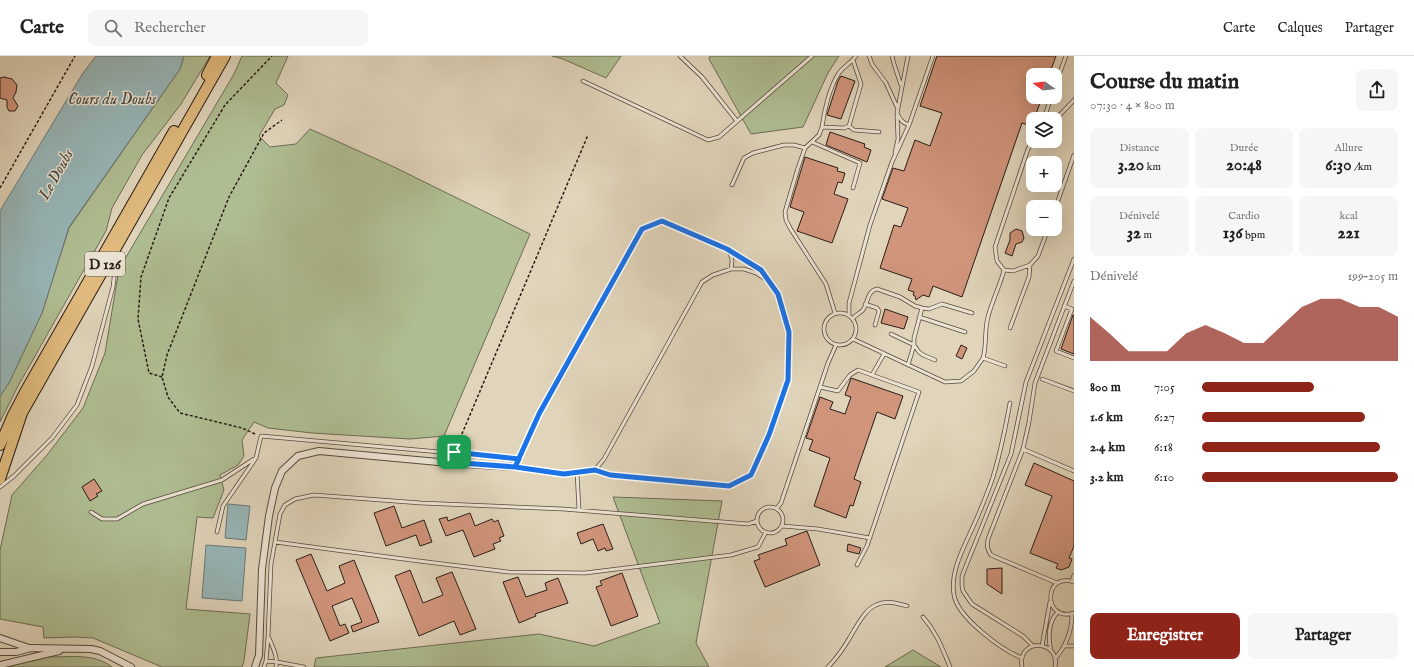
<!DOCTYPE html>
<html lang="fr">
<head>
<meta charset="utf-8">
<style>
  :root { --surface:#fff; --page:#f6f6f6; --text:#222; --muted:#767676; --line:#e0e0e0; --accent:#8f2418 }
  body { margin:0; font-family:"IM FELL English",serif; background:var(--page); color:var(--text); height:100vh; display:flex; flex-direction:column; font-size:15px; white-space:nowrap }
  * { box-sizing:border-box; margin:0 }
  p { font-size:13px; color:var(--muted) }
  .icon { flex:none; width:22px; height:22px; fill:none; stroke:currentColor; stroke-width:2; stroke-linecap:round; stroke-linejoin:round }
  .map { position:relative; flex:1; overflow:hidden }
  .drawer { display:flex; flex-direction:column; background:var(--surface); width:340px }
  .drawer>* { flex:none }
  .needle { width:26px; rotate:284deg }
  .controls { position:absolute; left:1026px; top:12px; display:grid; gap:8px }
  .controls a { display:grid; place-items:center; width:36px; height:36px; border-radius:8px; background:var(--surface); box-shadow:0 4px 16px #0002; font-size:20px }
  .pin { position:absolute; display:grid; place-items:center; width:34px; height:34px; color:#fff; margin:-17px; border-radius:8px; box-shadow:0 2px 6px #0006 }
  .round { display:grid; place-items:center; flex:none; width:42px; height:42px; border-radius:8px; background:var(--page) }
  .summary { display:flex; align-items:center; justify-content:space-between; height:68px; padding:0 16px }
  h1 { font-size:22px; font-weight:800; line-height:30px }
  .stats { display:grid; grid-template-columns:repeat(3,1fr); gap:6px; height:68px; padding:4px 16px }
  .stats div { display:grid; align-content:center; border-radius:8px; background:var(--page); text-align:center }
  .stats b { font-size:17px; font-weight:800 }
  .stats small { font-size:11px; font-weight:400 }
  .stats p { font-size:11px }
  .chart { height:112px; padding:8px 16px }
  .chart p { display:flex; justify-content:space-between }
  .chart svg { width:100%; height:72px; margin-top:4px; fill:var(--accent); opacity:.7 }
  .button { display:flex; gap:8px; margin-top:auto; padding:8px 16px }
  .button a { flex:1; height:46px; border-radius:8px; background:var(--accent); color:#fff; font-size:16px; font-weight:800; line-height:46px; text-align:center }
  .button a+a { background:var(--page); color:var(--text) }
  ul { padding:0 16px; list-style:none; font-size:13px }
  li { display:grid; grid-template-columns:64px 48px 1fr; align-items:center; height:30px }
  li i { height:10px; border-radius:5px; background:var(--accent) }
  header { display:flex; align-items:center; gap:24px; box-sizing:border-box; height:56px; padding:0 20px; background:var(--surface); border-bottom:1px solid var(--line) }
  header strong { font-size:19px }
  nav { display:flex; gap:22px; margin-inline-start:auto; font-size:14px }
  .search { width:280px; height:36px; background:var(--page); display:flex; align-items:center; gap:10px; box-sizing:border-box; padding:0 14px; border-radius:8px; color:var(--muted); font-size:15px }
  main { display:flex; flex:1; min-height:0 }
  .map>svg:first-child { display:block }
</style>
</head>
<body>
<header>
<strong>Carte</strong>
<div class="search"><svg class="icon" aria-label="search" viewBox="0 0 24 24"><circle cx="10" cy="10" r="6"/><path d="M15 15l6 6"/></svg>Rechercher</div>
<nav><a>Carte</a><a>Calques</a><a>Partager</a></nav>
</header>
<main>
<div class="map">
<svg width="1074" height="611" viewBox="0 0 1074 611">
  <rect width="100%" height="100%" fill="#e0d4ba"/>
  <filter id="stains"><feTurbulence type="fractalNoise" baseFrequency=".005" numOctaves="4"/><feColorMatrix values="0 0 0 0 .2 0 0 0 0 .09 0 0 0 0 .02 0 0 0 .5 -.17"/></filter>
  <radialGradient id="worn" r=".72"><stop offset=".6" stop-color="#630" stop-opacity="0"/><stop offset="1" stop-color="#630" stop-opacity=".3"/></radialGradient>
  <!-- green -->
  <path fill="#afbd92" stroke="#6c6c54" d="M184,0H210L181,48L142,99L112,152L106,175L18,330L0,366V340L9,327L42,257L69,172L180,13Z
    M242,0H288L276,27L288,39L284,49L275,53L259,80L270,91L296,88L310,73L394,111L530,178L444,380L410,383L312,377L268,372L254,366L242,384L244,400L238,409L220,419L224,434L213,462L197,461L186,553L250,558L244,605L242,611H162L93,582L75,581L44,582L43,571L0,563V494L12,439L47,399L83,352L105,297L119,213L234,18Z
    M552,0H621L606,22L563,3Z
    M710,0H839L828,17L803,71L751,78L709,3Z
    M613,441L722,445L696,587L709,611H314L316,602L539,578L594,590L660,567Z
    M913,594L941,611H885Z
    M48,601C70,601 94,597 112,611H3Z"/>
  <!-- water -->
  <path fill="#97b6b8" stroke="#6b7877" d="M96,0H184L180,13L69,171L42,257L9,327L0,340V155L83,17Z
    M228,448L250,450L246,484L225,482Z
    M206,489L246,492L242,545L202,542Z"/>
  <!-- building -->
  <path fill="#d1957c" stroke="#291c16" d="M937,0H1056L1049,19H1033V41H1042L1033,67L1030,66L1028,69L1022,67L962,241L933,230L929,241L923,239L916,244L915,240L913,239L914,236L908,234L912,223L880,212L894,169L901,171L908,152L882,143L893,112L904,115L915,84L930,90L942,57L920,50Z
    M841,20L855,25L841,63L827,59L838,25Z
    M4,21L12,23L17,29L16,36L13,42L18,50L15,55H9L7,51V44L0,42V22Z
    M830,76L865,88L864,91L871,94L867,106L826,89Z
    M805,101L838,112L837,115L845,117L842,127L838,126L834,138L848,143L832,187L797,175L804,156L790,151Z
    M1016,173L1022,175L1024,182L1022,186L1016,188L1012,200L1005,197L1010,184V177Z
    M885,253L908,261L904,273L881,267Z
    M1073,259H1074V298L1061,293Z
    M961,289L967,292L962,303L956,300Z
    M851,322L903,340L895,363L877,356L854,423L861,426L853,450L850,449L846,462L814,450L830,402L809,394L813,384L806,382L820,341L833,346L830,353L845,358L851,341L845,339Z
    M1034,407L1074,425V490L1069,502L1072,503L1069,511L1061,514L1056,512L1058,508L1030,497L1052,440L1025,429Z
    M94,423L102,435L96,438L98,440L90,445L82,431Z
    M394,450L402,472L424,464L432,486L420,490L416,479L386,490L374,457Z
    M470,457L475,470L492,463L494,466L498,464L504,480L499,482L501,485L493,488L495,493L474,501L463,474L446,480L439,463L447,461L448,465Z
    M603,468L613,493L606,495L605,492L598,495L593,483L581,488L577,477Z
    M807,475L820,509L765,531L754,505L760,503L758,499L787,489L785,483Z
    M848,488L861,492L859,498L847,495Z
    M311,498L327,535L345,527L339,510L354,504L379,566L353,576L351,570L362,566L352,542L332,550L340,570L345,568L349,577L330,585L296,504Z
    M1002,512V538L987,528V513Z
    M410,514L423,547L443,539L436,522L452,516L476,573L460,579L454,565L419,580L395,520Z
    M622,517L638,560L611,570L596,531L602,529L600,525Z
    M518,521L526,541L547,534L545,527L558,522L568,547L535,558L536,560L519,567L503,526Z"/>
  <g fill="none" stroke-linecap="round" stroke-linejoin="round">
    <defs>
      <path id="service" d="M680,0L702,21L737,65
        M869,0L872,8L886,27L897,51
        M892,0L894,8L901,29
        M908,0L897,57C900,63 902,67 909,69
        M853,4L861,28L849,70L844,72L822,71C824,55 830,30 839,17C843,11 851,7 856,0
        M583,25L708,84L719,81L812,0
        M1055,30L1066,0
        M1044,63L1051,41
        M1055,64L1074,44
        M849,70L854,74L879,76
        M822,71L819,79L805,92L798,112L785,156L786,164L790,172L826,228L835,257
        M812,86L860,107L853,132
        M895,97L898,83L897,59
        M732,129L744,102L753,97L784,89H794L805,92
        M1055,153L1074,99
        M1030,209L1038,200L1048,173
        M731,213C733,204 732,200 727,193L761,214L768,223
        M1004,214L1013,215L1030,209L1029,221L1010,272
        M865,248L877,252L879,255L875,269
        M1064,250L1072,253L1056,295L1074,302
        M824 273a16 16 0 1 1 32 0a16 16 0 1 1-32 0Z
        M849,259V247L870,169L892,106L909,69L933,0
        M919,261L965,276
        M853,262C856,259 860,257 863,254C868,247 867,235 877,233L900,241L915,250L922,252
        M891,278L914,289L919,296L923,299L935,304
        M853,283L945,326L961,325L974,315L983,302L1005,310
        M983,302C987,289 984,275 988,261C992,245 1000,230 1004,214L997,205L995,191L1028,93L1033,85
        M908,309L914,289V282L922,252L929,253L942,248L972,257
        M872,319L884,298
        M1042,323L1074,335
        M820,331L838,335L850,319L858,314L919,336L867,490L857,509
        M1010,347C1005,374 1000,401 991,427C985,443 979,458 972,473C963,493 950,516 954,539C958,562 1002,594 1022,602
        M1023,393L1074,415
        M595,414L604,403L702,226L713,219L731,213H744L756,217L770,226L778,238L789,276V324L769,379L751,419L729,430L610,419L595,414L564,418L515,411L539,358L642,173L662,165L727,193
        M577,416L579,454
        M0,431L14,420L52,382L77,349L92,310L113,231L116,205L113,202
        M757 464a13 13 0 1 1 26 0a13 13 0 1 1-26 0Z
        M777,452L781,447L828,307L836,289
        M91,456L102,463H117L143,448L222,424L254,403
        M782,470L818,473L870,482
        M217,476L223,450L256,402L261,380L519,403
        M275,486L411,504L508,516L585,517L731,499L758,491L766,476
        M1072,525L1074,519
        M1074,526C1043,515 1043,567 1074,557
        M1057,527L991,499C987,493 987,490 988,483L1023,393L1029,366L1035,327L1074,225
        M923,561C937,577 942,592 950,611
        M269,582C273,592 278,601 276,611
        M1033,590L1023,580L972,548L963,535L962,530V520L1011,398L1026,326L1074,203
        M1042,590L1050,546
        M1064,590H1074
        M1051,595C1048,582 1048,565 1058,556
        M1055,603C1066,590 1072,575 1072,558
        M266,605L277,606L304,611
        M264,611L266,605L268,581L271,508L280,458L285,449L295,443L314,439L421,447L563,453L748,468L757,465
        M828,611C836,603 843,593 849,583C855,573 865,553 876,549C886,544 896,547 907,550
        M1022,611C1017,581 1061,584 1055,611"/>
      <path id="minor" d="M0,582L29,592
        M0,596H16L31,592L91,593L100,595L131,611
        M0,609L59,595
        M255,611L259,599L262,513L269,460L275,432L282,415L298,400L319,395L449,407L515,411"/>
      <path id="primary" d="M207,19L217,0
        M0,389L13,359L25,336L174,75
        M0,423L22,357L225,0"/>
    </defs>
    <!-- service casing -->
    <use href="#service" stroke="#574a3f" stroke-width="4.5"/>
    <!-- minor casing -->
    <use href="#minor" stroke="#574a3f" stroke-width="8"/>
    <!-- primary casing -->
    <use href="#primary" stroke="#291c16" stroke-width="12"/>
    <!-- path -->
    <path stroke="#291c16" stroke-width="1.5" stroke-dasharray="3 2" stroke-linecap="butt" d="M0,132L75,0
      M162,321L149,317L138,263L141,221L169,142L225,49L272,0
      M255,378L242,372L180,357L168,341L162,321L167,299L229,141L264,77L282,64
      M456,392L588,79"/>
    <!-- service -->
    <use href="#service" stroke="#ebe3d2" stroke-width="3"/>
    <!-- minor -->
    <use href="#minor" stroke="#ebe3d2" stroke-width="6"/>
    <!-- primary -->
    <use href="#primary" stroke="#e0ba7d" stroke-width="10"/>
  </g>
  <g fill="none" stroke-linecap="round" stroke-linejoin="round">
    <defs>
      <path id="route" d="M454,396L519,403L515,411L564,418L595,414L610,419L729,430L751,419L769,379L788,324L789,276L778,238L761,214L727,193L662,165L642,173L539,358L515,411L449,406L454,396"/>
    </defs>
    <!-- route casing -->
    <use href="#route" stroke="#fff" stroke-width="8"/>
    <!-- route -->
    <use href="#route" stroke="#1a73e8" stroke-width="5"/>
  </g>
  <g text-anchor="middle" stroke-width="3" stroke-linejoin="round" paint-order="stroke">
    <!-- shield labels -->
    <rect fill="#ebe3d2" stroke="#63584e" stroke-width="1" x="85" y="196" width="40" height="24" rx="3"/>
    <g font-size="14" font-weight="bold" fill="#291c16">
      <text x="105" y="213">D 126</text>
    </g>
    <!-- water labels -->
    <g font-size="16" font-style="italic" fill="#4a4a47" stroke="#ebe3d2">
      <text x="112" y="48">Cours du Doubs</text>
      <text transform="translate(55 118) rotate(-61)" y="6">Le Doubs</text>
    </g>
  </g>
  <rect width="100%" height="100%" filter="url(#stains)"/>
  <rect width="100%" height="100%" fill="url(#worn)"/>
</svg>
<div class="controls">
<a><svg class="needle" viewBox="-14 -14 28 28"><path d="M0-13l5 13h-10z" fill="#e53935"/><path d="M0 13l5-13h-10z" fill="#767676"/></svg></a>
<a><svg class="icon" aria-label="layers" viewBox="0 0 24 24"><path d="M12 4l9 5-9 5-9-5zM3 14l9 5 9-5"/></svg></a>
<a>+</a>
<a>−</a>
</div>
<div class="pin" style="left:454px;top:396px;background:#1e9e55"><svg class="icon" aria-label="arrive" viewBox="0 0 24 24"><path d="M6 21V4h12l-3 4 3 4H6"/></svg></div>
</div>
<section class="drawer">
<div class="summary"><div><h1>Course du matin</h1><p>07:30 · 4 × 800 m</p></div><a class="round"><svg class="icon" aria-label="share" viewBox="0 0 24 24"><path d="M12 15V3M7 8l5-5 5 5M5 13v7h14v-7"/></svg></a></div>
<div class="stats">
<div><p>Distance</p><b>3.20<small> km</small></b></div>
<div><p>Durée</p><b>20:48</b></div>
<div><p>Allure</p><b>6:30<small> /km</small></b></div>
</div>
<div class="stats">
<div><p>Dénivelé</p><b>32<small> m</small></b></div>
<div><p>Cardio</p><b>136<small> bpm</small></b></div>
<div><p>kcal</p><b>221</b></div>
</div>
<div class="chart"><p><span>Dénivelé</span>199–205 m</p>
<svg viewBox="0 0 160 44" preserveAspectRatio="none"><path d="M0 44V17L10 27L20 38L30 38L40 38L50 27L60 22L70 27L80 33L90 33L100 22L110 11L120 6L130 6L140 11L150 11L160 17V44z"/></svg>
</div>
<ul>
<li><b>800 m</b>7:05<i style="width:57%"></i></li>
<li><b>1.6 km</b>6:27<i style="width:83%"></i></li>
<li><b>2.4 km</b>6:18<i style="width:91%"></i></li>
<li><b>3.2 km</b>6:10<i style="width:100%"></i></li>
</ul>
<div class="button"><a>Enregistrer</a><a>Partager</a></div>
</section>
</main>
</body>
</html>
